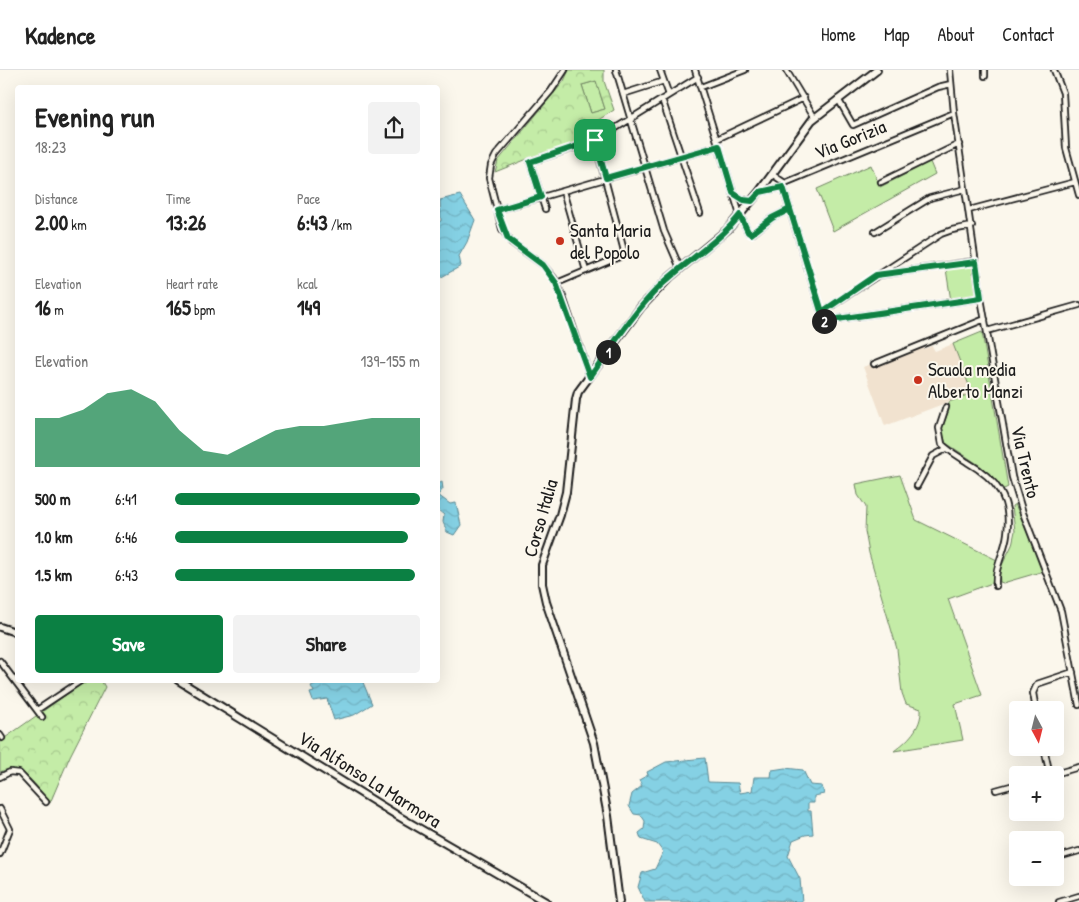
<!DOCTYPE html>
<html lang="en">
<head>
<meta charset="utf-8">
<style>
  :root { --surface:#fff; --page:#f2f2f2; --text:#222; --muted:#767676; --line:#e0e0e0; --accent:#0b8043 }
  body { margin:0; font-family:"Patrick Hand",sans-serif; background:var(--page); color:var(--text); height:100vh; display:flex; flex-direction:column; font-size:19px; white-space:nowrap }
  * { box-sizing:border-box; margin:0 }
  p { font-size:16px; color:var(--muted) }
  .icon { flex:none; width:28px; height:28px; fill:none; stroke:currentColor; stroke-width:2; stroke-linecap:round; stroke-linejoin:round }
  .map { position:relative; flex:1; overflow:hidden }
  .details { position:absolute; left:15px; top:15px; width:425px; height:598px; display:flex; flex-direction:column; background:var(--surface); border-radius:5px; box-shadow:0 5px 20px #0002 }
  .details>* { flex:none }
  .needle { width:32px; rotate:173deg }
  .tools { position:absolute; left:1009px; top:631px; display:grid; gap:10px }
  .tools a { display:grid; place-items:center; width:55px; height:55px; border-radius:5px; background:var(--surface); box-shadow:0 5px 20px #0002; font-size:25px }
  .pin { position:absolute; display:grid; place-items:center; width:42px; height:42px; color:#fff; margin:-21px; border-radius:10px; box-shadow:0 2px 8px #0006 }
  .km { position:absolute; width:25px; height:25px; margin:-12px; border-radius:50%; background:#222; color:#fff; font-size:14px; line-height:25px; text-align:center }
  .round { display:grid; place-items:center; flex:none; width:52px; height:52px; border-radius:5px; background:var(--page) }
  .overview { display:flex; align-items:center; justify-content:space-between; height:85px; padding:0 20px }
  h1 { font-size:28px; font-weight:800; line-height:38px }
  .stats { display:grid; grid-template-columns:repeat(3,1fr); gap:8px; height:85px; padding:5px 20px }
  .stats div { display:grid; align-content:center }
  .stats b { font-size:21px; font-weight:800 }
  .stats small { font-size:14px; font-weight:400 }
  .stats p { font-size:14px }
  .chart { height:140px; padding:10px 20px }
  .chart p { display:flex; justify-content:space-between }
  .chart svg { width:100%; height:90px; margin-top:5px; fill:var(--accent); opacity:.7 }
  .button { display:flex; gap:10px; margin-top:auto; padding:10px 20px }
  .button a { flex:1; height:58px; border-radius:5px; background:var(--accent); color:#fff; font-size:20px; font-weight:800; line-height:58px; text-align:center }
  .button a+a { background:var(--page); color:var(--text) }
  ul { padding:0 20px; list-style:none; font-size:16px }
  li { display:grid; grid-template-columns:80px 60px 1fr; align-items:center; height:38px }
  li i { height:12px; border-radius:6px; background:var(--accent) }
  header { display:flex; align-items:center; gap:30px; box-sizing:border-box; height:70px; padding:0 25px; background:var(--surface); border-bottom:1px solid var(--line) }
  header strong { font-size:24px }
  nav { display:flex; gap:28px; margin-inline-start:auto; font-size:18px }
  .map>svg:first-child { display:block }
</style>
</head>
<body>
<header>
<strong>Kadence</strong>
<nav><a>Home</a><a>Map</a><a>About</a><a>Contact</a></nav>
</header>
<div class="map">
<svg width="1079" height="832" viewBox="0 0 1079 832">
  <defs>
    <pattern id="park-crowns" width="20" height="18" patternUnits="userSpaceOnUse" patternTransform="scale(1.25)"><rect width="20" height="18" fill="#c4eca7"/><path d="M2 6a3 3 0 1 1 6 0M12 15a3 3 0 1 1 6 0" fill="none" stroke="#a8ca8f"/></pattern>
    <pattern id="water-waves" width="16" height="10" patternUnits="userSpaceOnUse" patternTransform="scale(1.25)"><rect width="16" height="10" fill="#85d1e4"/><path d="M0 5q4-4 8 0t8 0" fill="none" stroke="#72b3c3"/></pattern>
  </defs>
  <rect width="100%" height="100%" fill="#fbf7ec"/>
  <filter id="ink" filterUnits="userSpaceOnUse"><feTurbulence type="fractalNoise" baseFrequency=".02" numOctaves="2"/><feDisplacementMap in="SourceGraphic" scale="10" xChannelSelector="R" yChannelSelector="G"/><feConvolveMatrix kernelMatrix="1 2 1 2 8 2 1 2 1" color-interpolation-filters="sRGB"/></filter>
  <g filter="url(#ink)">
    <!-- built -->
    <path fill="#f1e2cf" d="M922,273L924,279L932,276L935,281L953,274L972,323L885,356L863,297Z"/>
    <!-- green -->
    <path fill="#c4eca7" stroke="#708462" d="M596,11L605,39L591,43L582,15Z
      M930,92L935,104L833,161L817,119L871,95L880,117Z
      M974,195L978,227L951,231L946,199Z
      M982,262L1008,417L1004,419L982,397L946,373L941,360L949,340V332L972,323L953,274Z
      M900,405L916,450L997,490L992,513L948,529L982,625L955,634L963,670L894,681C907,671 922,658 921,639L906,634L902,623L897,579L869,483L865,461L866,437L858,425L856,414Z
      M1015,434L1044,501L1003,513L1000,512L999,501L1012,475L1015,461L1012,436Z"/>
    <!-- park -->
    <path fill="url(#park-crowns)" stroke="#708462" fill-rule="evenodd" d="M569,0H604V11L614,40L592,54L595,65L589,70L530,88L495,102L498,91L564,11ZM596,11L605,39L591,43L582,15Z
      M87,610H101L105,617L70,686L50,733C37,718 23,691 0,702V668L2,670Z"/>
    <!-- water -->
    <path fill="url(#water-waves)" stroke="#5b8994" d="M460,125L475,150L467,172L459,186L461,196L438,209V152L441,151L440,130Z
      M442,412L443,419L438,425L450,434L456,433L461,455L454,465L447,462L443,452L444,445L438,440V414Z
      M323,610H362L372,634L354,645L334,650L327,629L313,631L310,623L314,622L311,616Z
      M705,688L708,712L738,713L740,723L752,721L754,707H771L772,700L785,698L803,700L810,715L822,716L824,724L814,726V733H808V741H811L813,764L805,765L793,770L788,786L800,809L802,832C788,832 770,828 757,832H645L638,817L642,803L655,799L663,782L657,774L641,769L639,763L644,759L645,751L641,745L634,744L629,736L632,724L642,716L639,710L648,705L647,702L666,692Z"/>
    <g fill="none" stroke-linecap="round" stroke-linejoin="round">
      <defs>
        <path id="street" d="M565,0L551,21L496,85L491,95L489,108L502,159L511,172L543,195L554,208L563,227L590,307
          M616,0L664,161L680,198
          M660,0L669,25
          M695,0L740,145L748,162L753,163L772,148L790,139
          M786,0L815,48
          M950,0L954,43L981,228L1012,407L1023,443L1061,541L1079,635
          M985,0V6
          M1054,0L1063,23L1066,78L1079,125
          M701,17L745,0
          M623,24L664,11
          M662,29L700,143
          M838,29L853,55L938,17L951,14
          M717,69L804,28
          M773,105L785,113
          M881,112L959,74
          M783,117L824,251L981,228
          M563,121L586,201
          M759,122L783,117L785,113L954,43
          M733,123L744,130L752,131
          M545,139L530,92L595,71L698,7
          M497,140L719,76
          M969,140L1075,112
          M875,162L930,128L965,119
          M879,205L976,191
          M557,213L619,187L624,181L595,71
          M822,242L941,164L952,160L972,156
          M987,261L1079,235
          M874,294L985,249
          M946,337L939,358L942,374C949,381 958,386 967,392C996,409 1012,428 1007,464C1005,482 994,497 996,516
          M917,416L933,386L946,379
          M0,591L42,647
          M37,640L82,610
          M1036,640L1033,623L1037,614L1073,602
          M0,665L2,668
          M1044,678L1050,705
          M1051,705L1079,697
          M0,707L10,702L19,703L46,732
          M996,720L1018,714
          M0,739L10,759L0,784
          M1055,788L1079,781
          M1059,832L1079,826"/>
        <path id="secondary" d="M0,557L18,563
          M178,610L398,746L546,832
          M619,832L608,746L594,673L546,532L542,514V495L560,445L566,422L576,329L578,322L641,237L670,207L728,159L759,122L812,50L877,0"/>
      </defs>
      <!-- street casing -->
      <use href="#street" stroke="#1c1c1c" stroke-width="8"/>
      <!-- secondary casing -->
      <use href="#secondary" stroke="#1c1c1c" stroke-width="10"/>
      <!-- street -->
      <use href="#street" stroke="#fbf7ec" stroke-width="4.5"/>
      <!-- secondary -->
      <use href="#secondary" stroke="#fbf7ec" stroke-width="6"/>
    </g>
  </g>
  <g fill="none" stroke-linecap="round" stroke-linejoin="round" filter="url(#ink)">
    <defs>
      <path id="route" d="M595,70L530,92L541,127L497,140L508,169L543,195L556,213L590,307C612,276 633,243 660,216C686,191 718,173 740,145L748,162L751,164L772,148L790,139L824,251L981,228L976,192L876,205L822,242C809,200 796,158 783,117L760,122L752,131L744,130L733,123L719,76L606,108L595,70"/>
    </defs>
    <!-- route casing -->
    <use href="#route" stroke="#fff" stroke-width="10"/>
    <!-- route -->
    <use href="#route" stroke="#0b8043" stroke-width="6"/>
  </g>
  <!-- markers -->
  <g fill="#c8321e" stroke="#fbf7ec" stroke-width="2">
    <circle cx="560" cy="171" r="5"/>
    <circle cx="918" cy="310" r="5"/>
  </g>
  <g text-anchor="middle" stroke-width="4" stroke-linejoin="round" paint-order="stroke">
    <!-- street labels -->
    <g font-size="19" fill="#1c1c1c" stroke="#fbf7ec">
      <text transform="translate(850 69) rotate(-22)" y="7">Via Gorizia</text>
      <text transform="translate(1026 392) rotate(77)" y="7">Via Trento</text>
      <text transform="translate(540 448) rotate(-74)" y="7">Corso Italia</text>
      <text transform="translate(370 709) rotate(32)" y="7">Via Alfonso La Marmora</text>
    </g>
    <!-- poi labels -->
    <g font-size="19" fill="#1c1c1c" stroke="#fbf7ec" text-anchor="start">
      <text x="570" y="167">Santa Maria<tspan x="570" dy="22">del Popolo</tspan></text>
      <text x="928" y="306">Scuola media<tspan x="928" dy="22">Alberto Manzi</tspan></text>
    </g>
  </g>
</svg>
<div class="tools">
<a><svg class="needle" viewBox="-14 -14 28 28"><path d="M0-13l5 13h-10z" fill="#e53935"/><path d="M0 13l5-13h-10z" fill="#767676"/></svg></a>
<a>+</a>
<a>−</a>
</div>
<div class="pin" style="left:595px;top:70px;background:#1e9e55"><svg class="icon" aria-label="arrive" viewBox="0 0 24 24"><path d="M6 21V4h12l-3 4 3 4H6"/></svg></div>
<b class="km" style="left:608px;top:282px">1</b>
<b class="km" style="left:824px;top:251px">2</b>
<section class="details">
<div class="overview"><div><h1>Evening run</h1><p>18:23</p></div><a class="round"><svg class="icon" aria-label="share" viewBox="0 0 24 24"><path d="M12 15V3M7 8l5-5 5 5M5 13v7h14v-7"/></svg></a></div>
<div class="stats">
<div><p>Distance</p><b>2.00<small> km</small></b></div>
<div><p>Time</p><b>13:26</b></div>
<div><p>Pace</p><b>6:43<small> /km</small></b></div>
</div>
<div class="stats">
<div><p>Elevation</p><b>16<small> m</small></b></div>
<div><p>Heart rate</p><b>165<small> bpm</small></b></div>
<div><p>kcal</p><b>149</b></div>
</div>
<div class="chart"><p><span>Elevation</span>139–155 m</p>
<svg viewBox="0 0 160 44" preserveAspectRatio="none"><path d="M0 44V20L10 20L20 16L30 8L40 6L50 12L60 26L70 36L80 38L90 32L100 26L110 24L120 24L130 22L140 20L150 20L160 20V44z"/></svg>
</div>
<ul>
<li><b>500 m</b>6:41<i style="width:100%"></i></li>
<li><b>1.0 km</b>6:46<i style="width:95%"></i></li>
<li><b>1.5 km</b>6:43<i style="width:98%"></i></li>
</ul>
<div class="button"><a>Save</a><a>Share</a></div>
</section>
</div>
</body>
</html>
